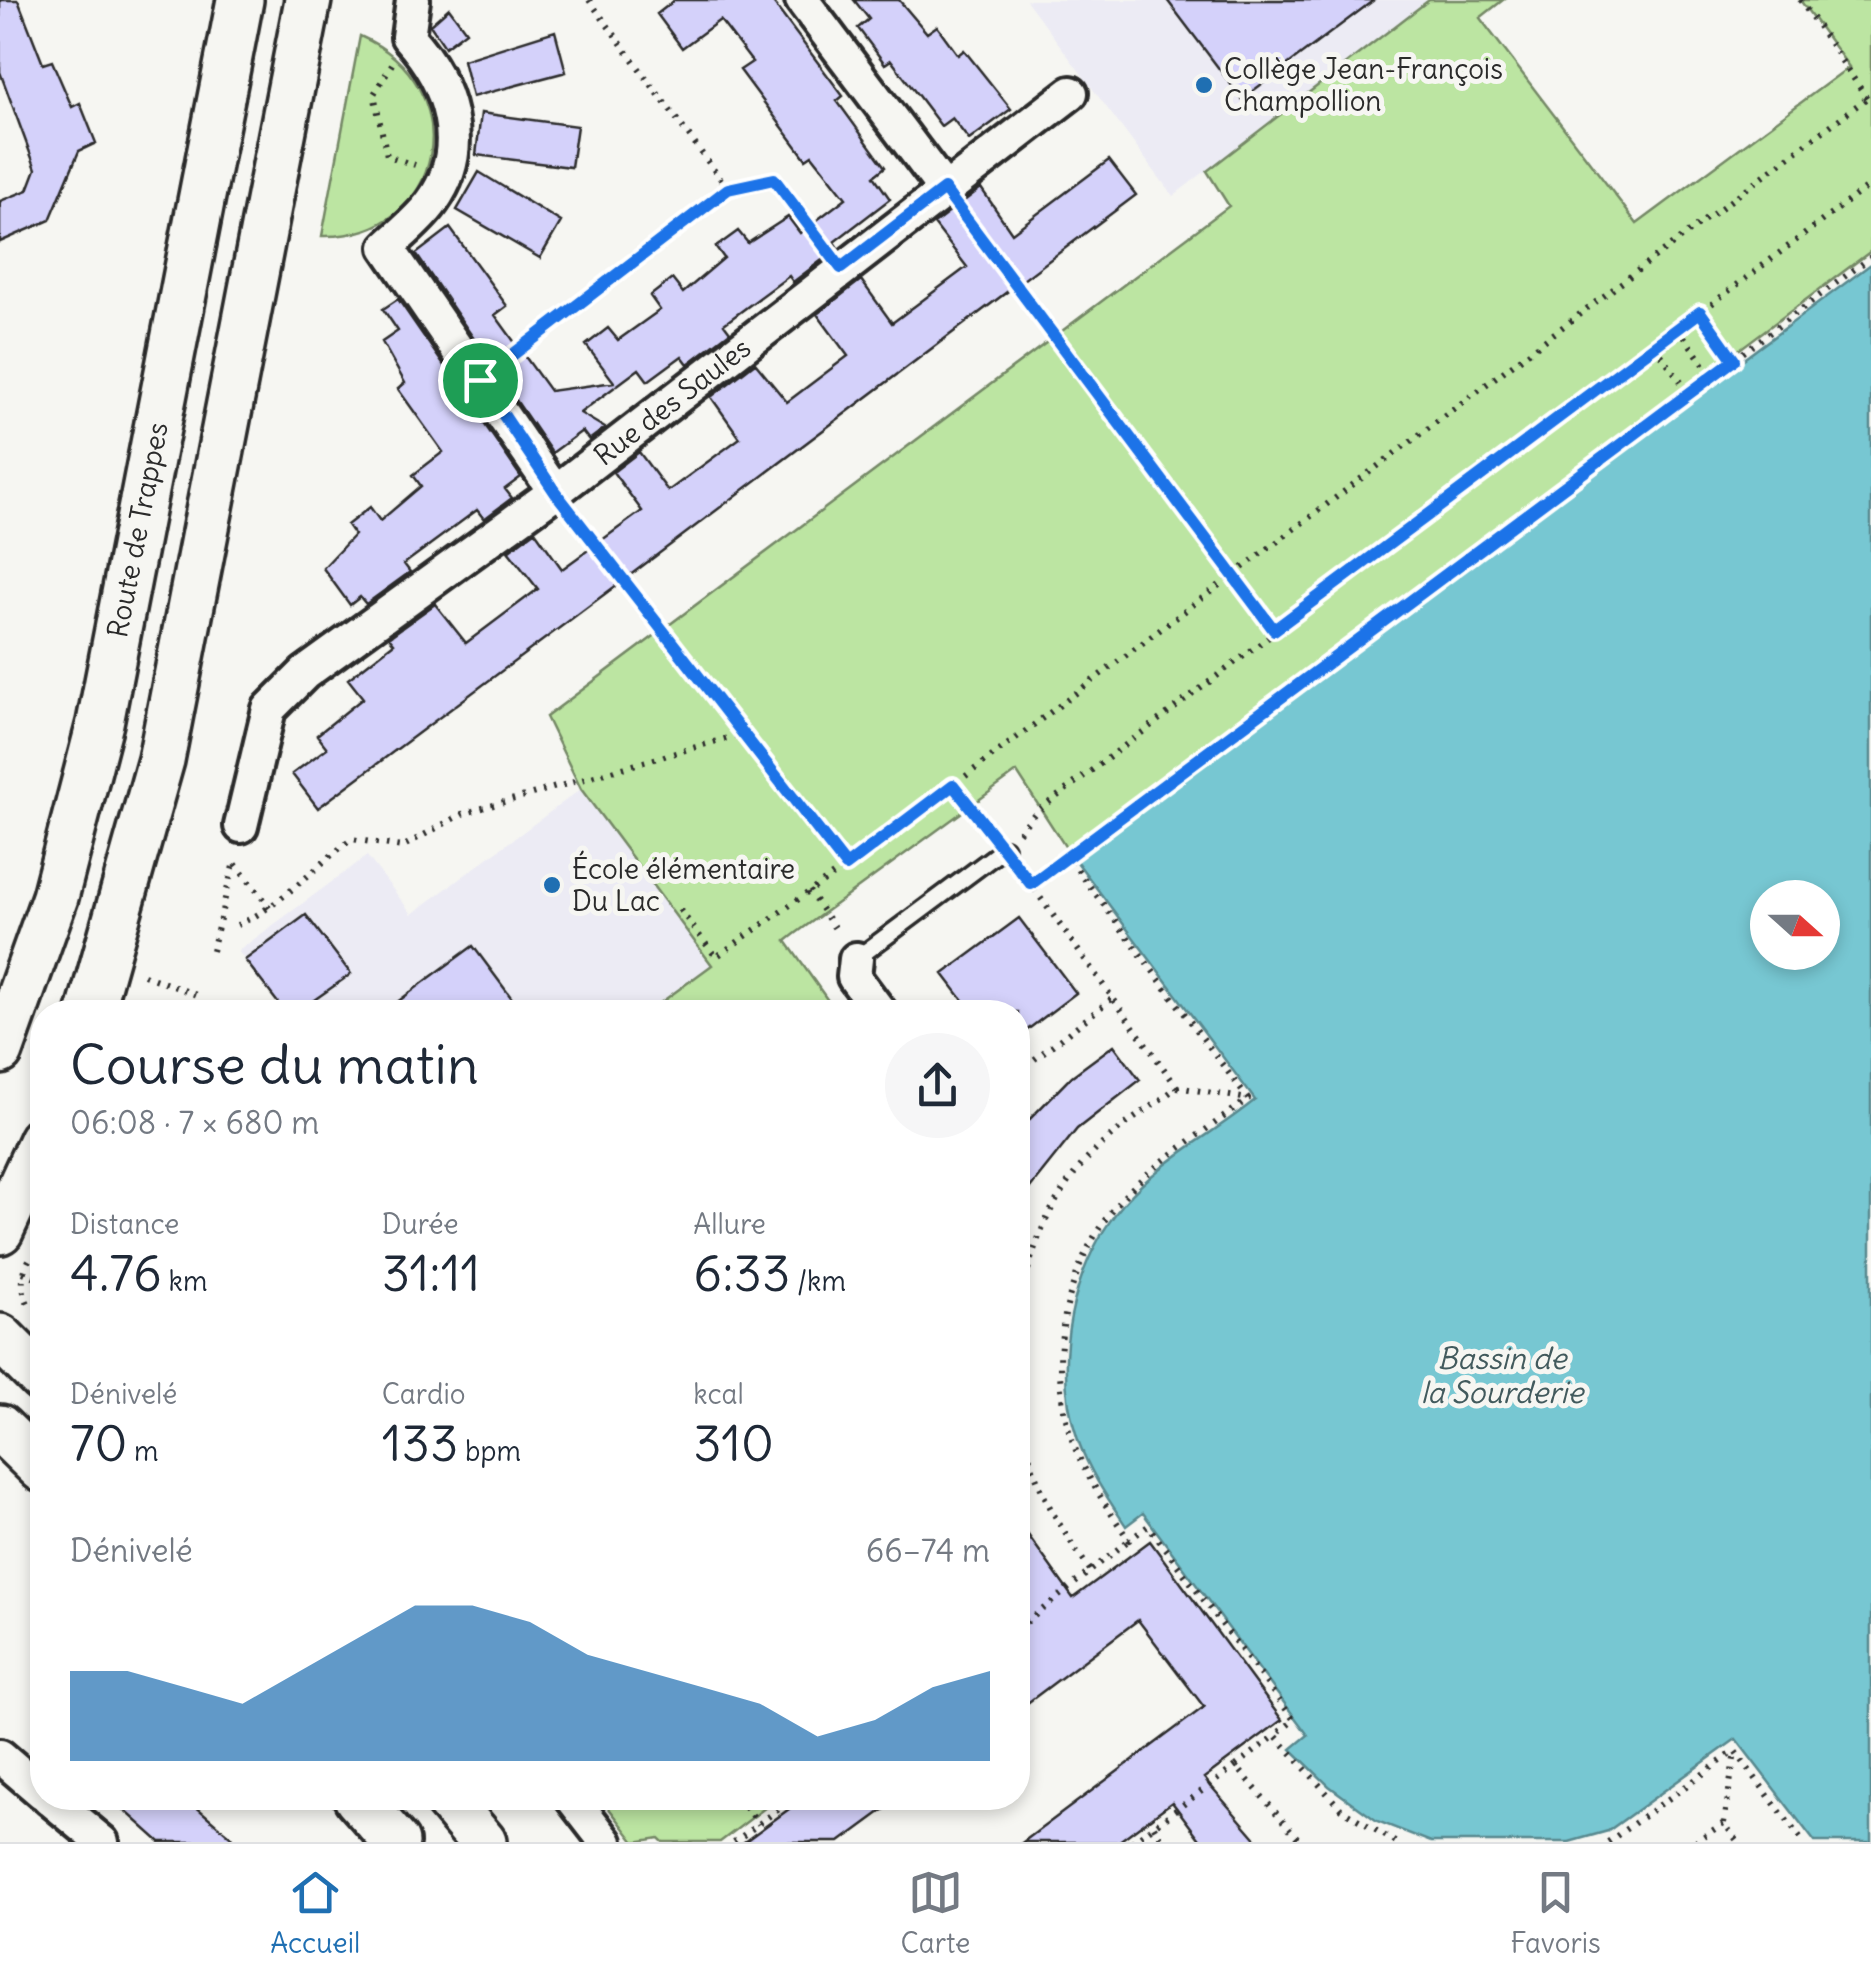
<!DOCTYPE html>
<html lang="fr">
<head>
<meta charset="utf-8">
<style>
  :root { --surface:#fff; --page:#f6f6f7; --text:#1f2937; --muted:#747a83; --line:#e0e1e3; --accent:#1f6fb2 }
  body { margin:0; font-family:Delius,sans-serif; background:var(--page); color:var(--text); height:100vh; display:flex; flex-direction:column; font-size:38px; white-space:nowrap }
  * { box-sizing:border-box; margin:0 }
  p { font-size:32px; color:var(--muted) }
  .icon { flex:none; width:55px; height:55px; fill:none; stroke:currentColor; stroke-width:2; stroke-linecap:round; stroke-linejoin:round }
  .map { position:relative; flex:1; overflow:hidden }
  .details { position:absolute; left:30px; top:1000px; width:1000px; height:810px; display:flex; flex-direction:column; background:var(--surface); border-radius:40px; box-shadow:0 5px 15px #0003 }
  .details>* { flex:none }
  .needle { width:65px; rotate:111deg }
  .buttons { position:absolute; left:1750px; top:880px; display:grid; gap:20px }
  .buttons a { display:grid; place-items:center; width:90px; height:90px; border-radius:50%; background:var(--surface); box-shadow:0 5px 15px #0003; font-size:50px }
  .pin { position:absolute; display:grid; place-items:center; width:85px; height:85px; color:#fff; margin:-42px; border:5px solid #fff; border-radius:50%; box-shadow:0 2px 10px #0007 }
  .round { display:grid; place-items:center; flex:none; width:105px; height:105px; border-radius:52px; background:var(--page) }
  .summary { display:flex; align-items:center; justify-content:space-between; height:170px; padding:0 40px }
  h1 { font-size:55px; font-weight:600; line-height:75px }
  .metrics { display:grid; grid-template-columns:repeat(3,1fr); gap:15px; height:170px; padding:10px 40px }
  .metrics div { display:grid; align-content:center }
  .metrics b { font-size:50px; font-weight:600 }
  .metrics small { font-size:28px; font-weight:400 }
  .metrics p { font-size:28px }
  .chart { height:280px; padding:20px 40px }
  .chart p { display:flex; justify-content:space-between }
  .chart svg { width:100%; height:180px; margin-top:10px; fill:var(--accent); opacity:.7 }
  .dock { display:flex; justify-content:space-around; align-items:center; height:140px; border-top:2px solid var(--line); background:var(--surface); font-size:28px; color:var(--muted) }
  .dock a { display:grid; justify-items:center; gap:5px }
  .dock .on { color:var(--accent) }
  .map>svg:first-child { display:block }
</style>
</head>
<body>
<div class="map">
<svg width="1871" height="1842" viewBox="0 0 1871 1842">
  <rect width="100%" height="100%" fill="#f6f6f2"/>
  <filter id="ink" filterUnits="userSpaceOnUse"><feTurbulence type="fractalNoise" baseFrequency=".01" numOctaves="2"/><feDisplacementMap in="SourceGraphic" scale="20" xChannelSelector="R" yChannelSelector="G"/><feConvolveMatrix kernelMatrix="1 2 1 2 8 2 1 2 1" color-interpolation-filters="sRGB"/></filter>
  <g filter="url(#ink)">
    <!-- built -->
    <path fill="#ecebf4" d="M1026,0H1429L1173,196Z
      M581,789L712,965L648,1012H285L238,951L367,856L412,914Z"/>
    <!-- green -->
    <path fill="#bce5a2" stroke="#748866" stroke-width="2.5" d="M1429,0H1503L1480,18L1637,224L1849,67L1800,0H1871V251L1068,851L1017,772L795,934L786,941L836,1012H648L712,965L581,789L546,717L1229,206L1207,171Z
      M360,36C472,85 448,238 322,236Z
      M601,1798H778L720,1842H663L659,1838L635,1842Z"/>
    <!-- water -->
    <path fill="#77c7d2" stroke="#59898f" stroke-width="2.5" fill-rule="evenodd" d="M1871,264V1842H1815L1736,1739L1608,1831L1569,1842H1431L1377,1821L1329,1786L1291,1749L1308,1735L1143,1513L1126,1526C1108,1499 1089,1471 1078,1440C1051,1363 1071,1265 1124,1203C1160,1161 1213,1134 1255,1100L1074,858ZM1768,898H1822V952H1768Z"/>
    <!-- building -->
    <path fill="#d4d1fa" stroke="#2b2b2b" stroke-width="2.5" d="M0,0H18L43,64L52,61L72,107L80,103L96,143L79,151L50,220L0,242V201L28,190L36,169L0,72Z
      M675,0H771L843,96L837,101L885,167L874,176L890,199L834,242L838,248L793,282L789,276L724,324L730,332L688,364L682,356L648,381L639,369L580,413L605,428L589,440L582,431L552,453L416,254L450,228L507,306L495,315L550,391L614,382L586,345L608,328L618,340L660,310L650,296L672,279L683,293L724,258L716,247L738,231L748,243L788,217L800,233L846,198L812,155L806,159L740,70L752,62L720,20L682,48L657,14Z
      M854,0H899L927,33L937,26L958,55L964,50L1011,109L969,140L952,118L941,126L891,60L885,64L858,28L869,19Z
      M1167,0H1374L1242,99Z
      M449,8L466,31L445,47L430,25Z
      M555,31L566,72L472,97L463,60Z
      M481,113L577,126L571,167L476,155Z
      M1109,160L1136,195L641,567L318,808L292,774L327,748L317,735L363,698L348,679L394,643L389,637L435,604L466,643L538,589L508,551L535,531L562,569L642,511L613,472L639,452L668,491L740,438L711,397L755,363L787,402L848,356L817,314L861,280L892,323L967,267L934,224L981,188L1012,233Z
      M479,172L561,222L540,258L457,210Z
      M398,299L521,477L505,489L512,498L484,519L477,510L404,564L410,572L366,604L360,597L350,605L323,568L354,535L347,525L370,507L380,521L421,486L413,475L443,452L398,389L405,383L382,342L398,331L383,309Z
      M306,915L351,974L297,1012H285L245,960Z
      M1019,918L1076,993L1018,1037V1012H972L943,974Z
      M473,946L522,1012H384L428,979Z
      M1114,1045L1140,1080L1077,1129L1018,1203V1131L1072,1076Z
      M1018,1521L1073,1598L1150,1541L1282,1720L1204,1778L1259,1842H1202L1172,1802L1118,1842H1023L1204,1707L1138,1620L1018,1710Z
      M111,1798H186L237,1842H160Z
      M804,1798H900L840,1842H744Z"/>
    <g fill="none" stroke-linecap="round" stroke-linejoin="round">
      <defs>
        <path id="service" d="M856,959L1005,848"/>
        <g id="minor">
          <path d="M413,0L408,37C449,82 472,147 432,202C420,219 402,233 387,247L555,492"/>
          <path d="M802,0L944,189"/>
          <path id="s1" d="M241,826L269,709L305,673L555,492L1071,93"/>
          <path d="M856,959L854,977L880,1012"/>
          <path d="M0,1756L42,1792"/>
          <path d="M49,1798L102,1842"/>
          <path d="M572,1798L606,1842"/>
        </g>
        <g id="secondary">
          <path d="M90,1012L161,760L308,0"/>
          <path id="s2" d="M0,1051L55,897L100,723L240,0"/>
          <path d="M0,1231L42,1140"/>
          <path d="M0,1337L42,1379"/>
          <path d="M0,1428L42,1469"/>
          <path d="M357,1798L396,1842"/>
          <path d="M446,1798L483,1842"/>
        </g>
      </defs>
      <!-- service casing -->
      <use href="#service" stroke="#2b2b2b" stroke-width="22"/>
      <!-- minor casing -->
      <use href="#minor" stroke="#2b2b2b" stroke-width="40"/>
      <!-- secondary casing -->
      <use href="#secondary" stroke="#2b2b2b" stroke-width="52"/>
      <!-- path -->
      <path stroke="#2b2b2b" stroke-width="6" stroke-dasharray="2.5 8" stroke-linecap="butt" d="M589,0L728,189L774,179L824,245
        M1800,0L1871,104
        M392,64L374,94L387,156L415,165
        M964,215L1274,630
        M1700,312L1734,360
        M1678,328L1712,376
        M1655,346L1689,393
        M503,362L728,189
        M573,515L846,866
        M953,785L990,830
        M1019,832L1035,813L1871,184
        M1016,864L1177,1087C1149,1109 1115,1129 1091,1155C1047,1199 1024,1264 1018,1324
        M1031,884L1068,857
        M809,891L838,933
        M680,910L716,957L846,866L1871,95
        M237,925C280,907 314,867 352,839L402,847L462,814L745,733
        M212,951L234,862L270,908
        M144,975L199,996
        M1018,1072L1113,998
        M1177,1087L1248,1099
        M29,1260C20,1277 21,1292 31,1309
        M23,1272L42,1280
        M1018,1406C1030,1478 1048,1510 1090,1570
        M1018,1629L1129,1540
        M1236,1766L1275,1736
        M739,1798L759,1824
        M1724,1823L1735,1752
        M1154,1826L1163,1842
        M734,1842L794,1798
        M1132,1842L1236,1766L1301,1842
        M1395,1842L1341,1809L1275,1735L1294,1720L1148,1526L1129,1540C1109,1511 1089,1481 1075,1448C1042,1365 1065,1256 1128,1192C1162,1157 1209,1129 1248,1099L1068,857L1871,257
        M1608,1842L1735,1751L1803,1842
        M1695,1842L1724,1823L1738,1842"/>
      <!-- service -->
      <use href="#service" stroke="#f6f6f2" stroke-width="15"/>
      <!-- minor -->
      <use href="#minor" stroke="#f6f6f2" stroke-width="32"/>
      <!-- secondary -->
      <use href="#secondary" stroke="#f6f6f2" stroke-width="45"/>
    </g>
  </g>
  <g fill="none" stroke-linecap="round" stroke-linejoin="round" filter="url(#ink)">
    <defs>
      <path id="route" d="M774,179L841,268L944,189L1274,630L1700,312L1734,360L1031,884L953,785L846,866L555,492L480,380L728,189Z"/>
    </defs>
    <!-- route casing -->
    <use href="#route" stroke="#fff" stroke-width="20"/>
    <!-- route -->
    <use href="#route" stroke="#1a73e8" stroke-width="12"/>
  </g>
  <!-- markers -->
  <g fill="#1f6fb2" stroke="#f6f6f2" stroke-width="4">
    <circle cx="1204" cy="85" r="10"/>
    <circle cx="552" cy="885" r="10"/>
  </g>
  <g text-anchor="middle" stroke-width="10" stroke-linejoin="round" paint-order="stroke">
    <!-- poi labels -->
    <g font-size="28" fill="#2b2b2b" stroke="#f6f6f2" text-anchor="start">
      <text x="1224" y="79">Collège Jean-François<tspan x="1224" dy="32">Champollion</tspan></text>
      <text x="572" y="879">École élémentaire<tspan x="572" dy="32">Du Lac</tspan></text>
    </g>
    <!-- street labels -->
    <g font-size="28" fill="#2b2b2b" stroke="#f6f6f2">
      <text dy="10" stroke="none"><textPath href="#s1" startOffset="628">Rue des Saules</textPath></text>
      <text dy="10" stroke="none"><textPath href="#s2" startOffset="540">Route de Trappes</textPath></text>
    </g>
    <!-- water labels -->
    <g font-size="30" font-style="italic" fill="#425a5d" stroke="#f6f6f2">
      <text x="1502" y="1369">Bassin de<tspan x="1502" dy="34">la Sourderie</tspan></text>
    </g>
  </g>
</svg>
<div class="buttons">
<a><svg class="needle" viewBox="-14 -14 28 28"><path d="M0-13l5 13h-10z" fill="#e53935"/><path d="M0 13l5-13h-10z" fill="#747a83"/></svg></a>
</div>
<div class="pin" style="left:480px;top:380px;background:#1e9e55"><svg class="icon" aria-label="arrive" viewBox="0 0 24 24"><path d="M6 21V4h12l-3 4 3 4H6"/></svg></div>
<section class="details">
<div class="summary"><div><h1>Course du matin</h1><p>06:08 · 7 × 680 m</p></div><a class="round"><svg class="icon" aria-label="share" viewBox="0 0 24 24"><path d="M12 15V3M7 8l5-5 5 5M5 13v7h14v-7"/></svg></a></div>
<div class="metrics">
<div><p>Distance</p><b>4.76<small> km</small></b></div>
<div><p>Durée</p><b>31:11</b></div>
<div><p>Allure</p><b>6:33<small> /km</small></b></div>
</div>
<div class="metrics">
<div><p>Dénivelé</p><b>70<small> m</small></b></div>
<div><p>Cardio</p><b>133<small> bpm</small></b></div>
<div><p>kcal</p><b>310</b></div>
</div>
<div class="chart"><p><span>Dénivelé</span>66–74 m</p>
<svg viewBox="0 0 160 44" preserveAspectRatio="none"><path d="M0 44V22L10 22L20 26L30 30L40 22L50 14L60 6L70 6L80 10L90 18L100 22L110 26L120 30L130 38L140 34L150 26L160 22V44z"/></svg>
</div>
</section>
</div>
<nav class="dock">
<a class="on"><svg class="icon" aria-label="home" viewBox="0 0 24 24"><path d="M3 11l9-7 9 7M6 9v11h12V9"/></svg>Accueil</a>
<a><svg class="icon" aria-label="map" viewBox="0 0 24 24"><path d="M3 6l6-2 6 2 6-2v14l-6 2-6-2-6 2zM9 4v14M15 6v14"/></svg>Carte</a>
<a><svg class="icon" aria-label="saved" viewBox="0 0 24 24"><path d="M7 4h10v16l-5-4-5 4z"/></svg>Favoris</a>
</nav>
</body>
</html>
